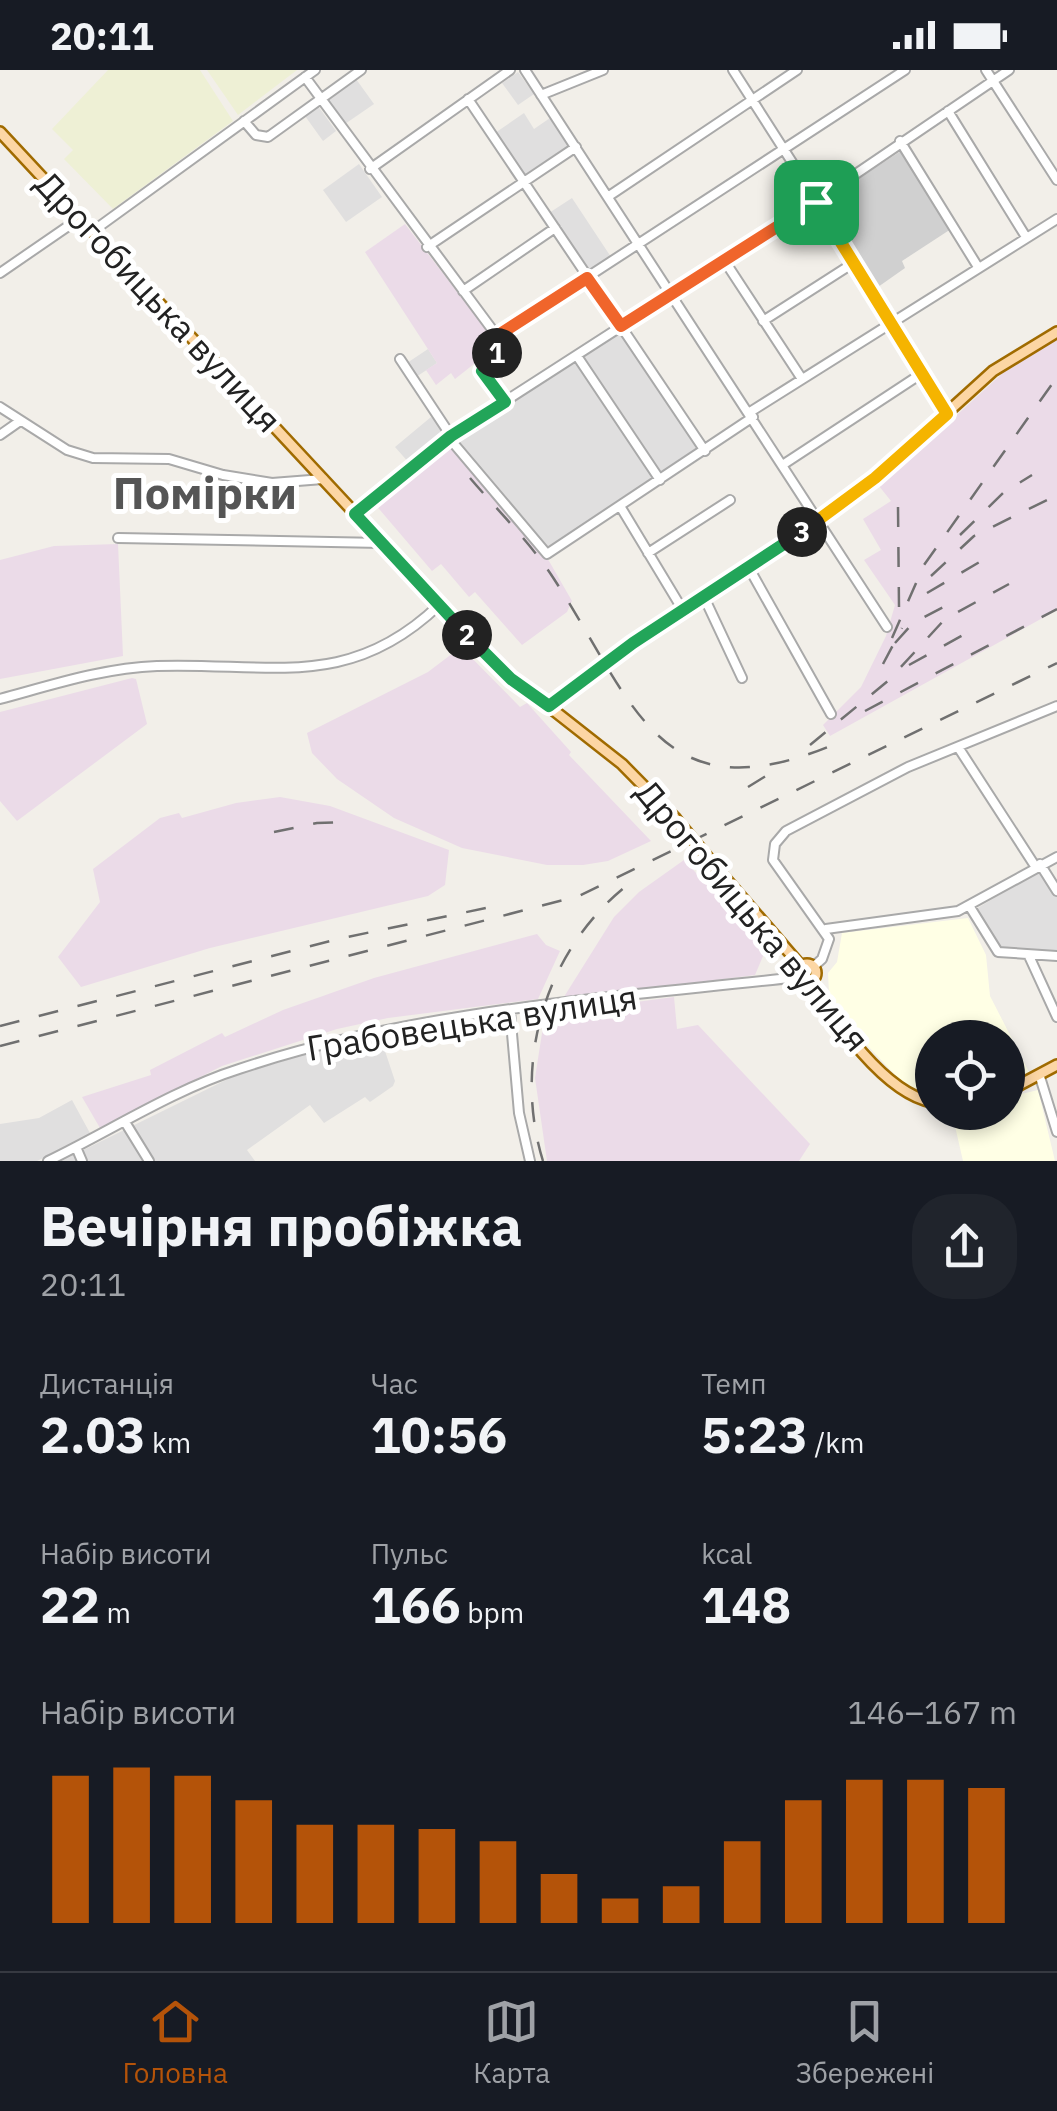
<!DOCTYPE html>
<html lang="uk">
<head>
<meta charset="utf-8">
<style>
  :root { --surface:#171b24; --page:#20242c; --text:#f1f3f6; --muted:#9ea1a6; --line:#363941; --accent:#b45309 }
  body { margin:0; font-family:"IBM Plex Sans",sans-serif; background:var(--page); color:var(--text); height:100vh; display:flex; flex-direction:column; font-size:38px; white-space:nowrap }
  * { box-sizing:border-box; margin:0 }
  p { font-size:32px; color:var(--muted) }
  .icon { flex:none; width:55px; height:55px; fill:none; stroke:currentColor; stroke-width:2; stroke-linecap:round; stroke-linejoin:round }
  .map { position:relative; height:1091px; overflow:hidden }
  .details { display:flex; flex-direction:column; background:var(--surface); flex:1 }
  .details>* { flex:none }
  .fabs { position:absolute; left:915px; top:950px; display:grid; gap:20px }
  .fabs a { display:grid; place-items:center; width:110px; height:110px; border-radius:50%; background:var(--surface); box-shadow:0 5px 15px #0003; font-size:50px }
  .pin { position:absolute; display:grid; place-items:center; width:85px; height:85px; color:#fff; margin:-42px; border-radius:20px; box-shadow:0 5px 15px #0006 }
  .km { position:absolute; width:50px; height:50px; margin:-25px; border-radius:50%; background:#222; color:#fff; font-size:28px; line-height:50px; text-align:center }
  .round { display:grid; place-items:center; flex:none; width:105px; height:105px; border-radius:40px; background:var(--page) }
  .head { display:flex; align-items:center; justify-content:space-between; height:170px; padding:0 40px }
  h1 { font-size:55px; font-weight:800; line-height:75px }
  .stats { display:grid; grid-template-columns:repeat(3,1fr); gap:15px; height:170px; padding:10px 40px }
  .stats div { display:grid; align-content:center }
  .stats b { font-size:50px; font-weight:800 }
  .stats small { font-size:28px; font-weight:400 }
  .stats p { font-size:28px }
  .chart { height:280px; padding:20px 40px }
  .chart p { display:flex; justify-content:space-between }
  .chart svg { width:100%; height:180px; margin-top:10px; stroke:var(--accent); stroke-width:6 }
  .status { display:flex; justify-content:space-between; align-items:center; height:70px; padding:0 50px; background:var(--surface); direction:ltr }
  .status svg { height:28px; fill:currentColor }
  .menu { display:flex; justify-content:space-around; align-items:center; height:140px; border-top:2px solid var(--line); background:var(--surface); font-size:28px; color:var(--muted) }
  .menu a { display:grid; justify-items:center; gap:5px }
  .menu .on { color:var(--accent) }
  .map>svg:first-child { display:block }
</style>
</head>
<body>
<div class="status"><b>20:11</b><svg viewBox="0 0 49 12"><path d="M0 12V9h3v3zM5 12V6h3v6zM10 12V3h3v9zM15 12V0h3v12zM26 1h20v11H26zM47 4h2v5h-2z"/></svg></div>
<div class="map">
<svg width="1057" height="1091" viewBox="0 0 1057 1091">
  <rect width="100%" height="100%" fill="#f2efe9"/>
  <!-- residential -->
  <path fill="#e0dfdf" d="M518,2L534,24L518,35L502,13Z
    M356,9L374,34L342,56L325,31Z
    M318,36L336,61L323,71L305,46Z
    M524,43L534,59L550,48L569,75L524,105L495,63Z
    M359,94L382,127L346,152L323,120Z
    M572,128L611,187L588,202L549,143Z
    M621,262L700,378L660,405L580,288Z
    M428,279L437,293L416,307L407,293Z
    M577,290L656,407L545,482L454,369Z
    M431,347L446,364L410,394L395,377Z
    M1040,800L1057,827V882H1011L998,876L976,839Z
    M380,966L395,1011L393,1016L370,1032L365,1027L324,1053L310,1035L247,1080L255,1091H61L234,1006L361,967Z
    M72,1030L91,1065L37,1091H0V1054L39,1048Z"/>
  <!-- industrial -->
  <path fill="#ebdbe8" d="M405,154L498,275L455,309L451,303L436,315L426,300L437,293L365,182Z
    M1057,270V540L830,666L823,655L861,617L886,566L895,535L864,490L881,480L863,449L891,431L879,416L1005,301Z
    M445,374L452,375L549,491L572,531L567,542L522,575L475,522L469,527L441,494L432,501L374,433Z
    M118,474L123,586L0,609V490L54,476Z
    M461,577L520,637L527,633L571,682L569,685L651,771L608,791L583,795H547L462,778L394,748L337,709L312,683L307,663L428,602Z
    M132,608L136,609L147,654L17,751L0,731V642Z
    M280,727L330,736L449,780L445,815L428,826L210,878L81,917L58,887L100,832L93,799L160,748L179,743L182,748L236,733Z
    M684,790L766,879L755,905L562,930L614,847L639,822Z
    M537,864L546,875L560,881L538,929L388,948L337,959L222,996L100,1058L82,1027L151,1005L150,1000L222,963L225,967L283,940L374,908Z
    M674,927L677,959L698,955L810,1074L799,1091H547L535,1008L545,944Z"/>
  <!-- education -->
  <path fill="#ffffe5" d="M968,848L986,885L990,926L1029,1002L1008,1014V968H932V1026L926,1025L902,1012L866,974L829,923L828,903L837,892L842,863Z
    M1038,1020L1055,1091H963L952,1043L1008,1042V1027Z"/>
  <!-- religious -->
  <path fill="#d0d0d0" d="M901,81L951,159L902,191L905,198L878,217L830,146L838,122Z"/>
  <!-- farmland -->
  <path fill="#eef0d5" d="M108,0H200L233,51L113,139L64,89L73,80L52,59Z
    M207,0H297L238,45Z"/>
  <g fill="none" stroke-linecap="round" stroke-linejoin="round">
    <defs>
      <path id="minor" d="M525,0L887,557
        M733,0L893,250L947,344
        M986,0L1057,110
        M305,7L497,266V285L482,301L505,332
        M541,25L603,0
        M468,29L705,381
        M948,41L1026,167
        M244,51L256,65L268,67L361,0
        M900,71L978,197
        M370,99L510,0
        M609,126L797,0
        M93,161L315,0
        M427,177L576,77
        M724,190L802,309
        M0,203L80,148
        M463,221L555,158
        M763,251L855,192
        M497,266L905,0
        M577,286L660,410
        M400,289L451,366
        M0,337L67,380L93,388L169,389L223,405L272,413L323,409
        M750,342L1057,149
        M0,365L20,351
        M449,368L547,484L753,347
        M784,394L924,302
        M620,436L684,542
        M355,444L451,366L816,131L1009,0
        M118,468L382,473
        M648,483L730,430
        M749,498L831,644
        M704,527L742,608
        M0,629C52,615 103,598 157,596C269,592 348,622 439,535
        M958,677L1035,796
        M1040,794L1057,821
        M970,837L998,882L1057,886
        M826,859L958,841L1057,787
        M1029,886L1057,947
        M813,897L822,889L829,869L773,790L775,774L786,761L908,697L1057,636
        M510,941L519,1043L530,1091
        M1040,1007L1057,1062
        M125,1052L149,1091
        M76,1077L82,1091
        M48,1091C110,1061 173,1020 239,999C417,939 612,928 799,907"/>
      <path id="major" d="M0,62L496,595L622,694L675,748
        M549,636L633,573L820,450L875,408L993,301L1057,262
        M719,801L801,896L800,910L812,911C834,951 885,1023 932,1032
        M798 903a9 9 0 1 1 18 0a9 9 0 1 1-18 0Z
        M1008,1021L1057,995"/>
    </defs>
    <!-- minor casing -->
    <use href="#minor" stroke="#a9a9a9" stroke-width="12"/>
    <!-- major casing -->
    <use href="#major" stroke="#a06b00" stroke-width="14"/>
    <!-- minor -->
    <use href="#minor" stroke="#fff" stroke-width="8"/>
    <!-- major -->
    <use href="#major" stroke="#fcd6a4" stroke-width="9"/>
    <!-- rail -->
    <path stroke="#707070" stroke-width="2.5" stroke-dasharray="20 20" stroke-linecap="butt" d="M470,408C498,441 531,473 554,509C634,631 658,749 835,674
      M898,437L899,537
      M960,465L1003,423L1032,405
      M931,506L974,466L1057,425
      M927,523L983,490
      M892,568L924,495L1057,307
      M895,573L913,553L951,533
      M883,594L902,558
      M909,595L963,565
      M865,641L1057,539
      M810,675L889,610L945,549L1009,514
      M748,717L782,696
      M274,762L317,753L347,752
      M0,956L338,869L486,838
      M0,976L579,826L1057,593
      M543,1091C512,991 546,878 630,813"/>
    <defs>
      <path id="major-bridge" d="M675,748L719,801"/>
    </defs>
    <!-- major-bridge casing -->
    <use href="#major-bridge" stroke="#a06b00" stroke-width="14" stroke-linecap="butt"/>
    <!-- major-bridge -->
    <use href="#major-bridge" stroke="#fcd6a4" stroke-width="9"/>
  </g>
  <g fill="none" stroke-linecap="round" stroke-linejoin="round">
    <defs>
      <path id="split-1" d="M497,283V266L587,208L621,256L816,132"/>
      <path id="split-2" d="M467,565L355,444L451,366L505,332L482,301L497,283"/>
      <path id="split-3" d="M467,565L511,609L549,636L633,573L802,462"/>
      <path id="split-4" d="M802,462L875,408L947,344L816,132"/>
    </defs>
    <!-- split-1 casing -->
    <use href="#split-1" stroke="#fff" stroke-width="20"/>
    <!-- split-2 casing -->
    <use href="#split-2" stroke="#fff" stroke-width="20"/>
    <!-- split-3 casing -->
    <use href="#split-3" stroke="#fff" stroke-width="20"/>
    <!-- split-4 casing -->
    <use href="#split-4" stroke="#fff" stroke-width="20"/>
    <!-- split-1 -->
    <use href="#split-1" stroke="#f0652b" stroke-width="12"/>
    <!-- split-2 -->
    <use href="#split-2" stroke="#22a559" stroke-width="12"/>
    <!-- split-3 -->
    <use href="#split-3" stroke="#22a559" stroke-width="12"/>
    <!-- split-4 -->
    <use href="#split-4" stroke="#f5b400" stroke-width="12"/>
  </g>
  <g text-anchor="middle" stroke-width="10" stroke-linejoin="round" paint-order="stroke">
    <!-- street labels -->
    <g font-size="35" fill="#222" stroke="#fff">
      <text transform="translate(158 232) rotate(47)" y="12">Дрогобицька вулиця</text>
      <text transform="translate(752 846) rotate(50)" y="12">Дрогобицька вулиця</text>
      <text transform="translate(472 953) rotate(-9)" y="12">Грабовецька вулиця</text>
    </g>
    <!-- district labels -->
    <g font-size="45" font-weight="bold" fill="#555" stroke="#fff">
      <text x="205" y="439">Помірки</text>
    </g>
  </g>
</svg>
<div class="fabs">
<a><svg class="icon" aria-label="locate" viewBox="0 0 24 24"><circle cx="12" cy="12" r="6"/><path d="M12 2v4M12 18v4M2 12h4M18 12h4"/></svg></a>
</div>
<div class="pin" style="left:816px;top:132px;background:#1e9e55"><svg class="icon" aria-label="arrive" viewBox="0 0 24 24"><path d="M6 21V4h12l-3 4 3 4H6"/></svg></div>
<b class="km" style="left:497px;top:283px">1</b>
<b class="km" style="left:467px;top:565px">2</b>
<b class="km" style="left:802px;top:462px">3</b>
</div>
<section class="details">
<div class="head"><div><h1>Вечірня пробіжка</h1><p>20:11</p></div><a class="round"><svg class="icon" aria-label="share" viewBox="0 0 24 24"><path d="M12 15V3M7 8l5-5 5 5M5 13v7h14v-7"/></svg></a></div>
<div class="stats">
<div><p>Дистанція</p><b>2.03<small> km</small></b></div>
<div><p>Час</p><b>10:56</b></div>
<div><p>Темп</p><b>5:23<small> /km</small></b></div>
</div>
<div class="stats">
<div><p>Набір висоти</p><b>22<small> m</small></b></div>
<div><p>Пульс</p><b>166<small> bpm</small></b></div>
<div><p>kcal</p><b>148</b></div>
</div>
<div class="chart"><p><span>Набір висоти</span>146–167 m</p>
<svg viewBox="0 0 160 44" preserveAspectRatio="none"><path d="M5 44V8M15 44V6M25 44V8M35 44V14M45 44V20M55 44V20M65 44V21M75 44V24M85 44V32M95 44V38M105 44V35M115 44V24M125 44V14M135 44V9M145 44V9M155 44V11"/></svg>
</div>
</section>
<nav class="menu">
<a class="on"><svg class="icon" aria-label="home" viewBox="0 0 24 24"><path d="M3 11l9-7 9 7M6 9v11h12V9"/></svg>Головна</a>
<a><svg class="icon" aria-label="map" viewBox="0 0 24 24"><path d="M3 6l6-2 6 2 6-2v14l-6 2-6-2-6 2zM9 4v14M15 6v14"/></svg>Карта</a>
<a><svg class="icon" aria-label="saved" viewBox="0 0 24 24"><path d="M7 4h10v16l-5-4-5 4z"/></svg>Збережені</a>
</nav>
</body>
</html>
